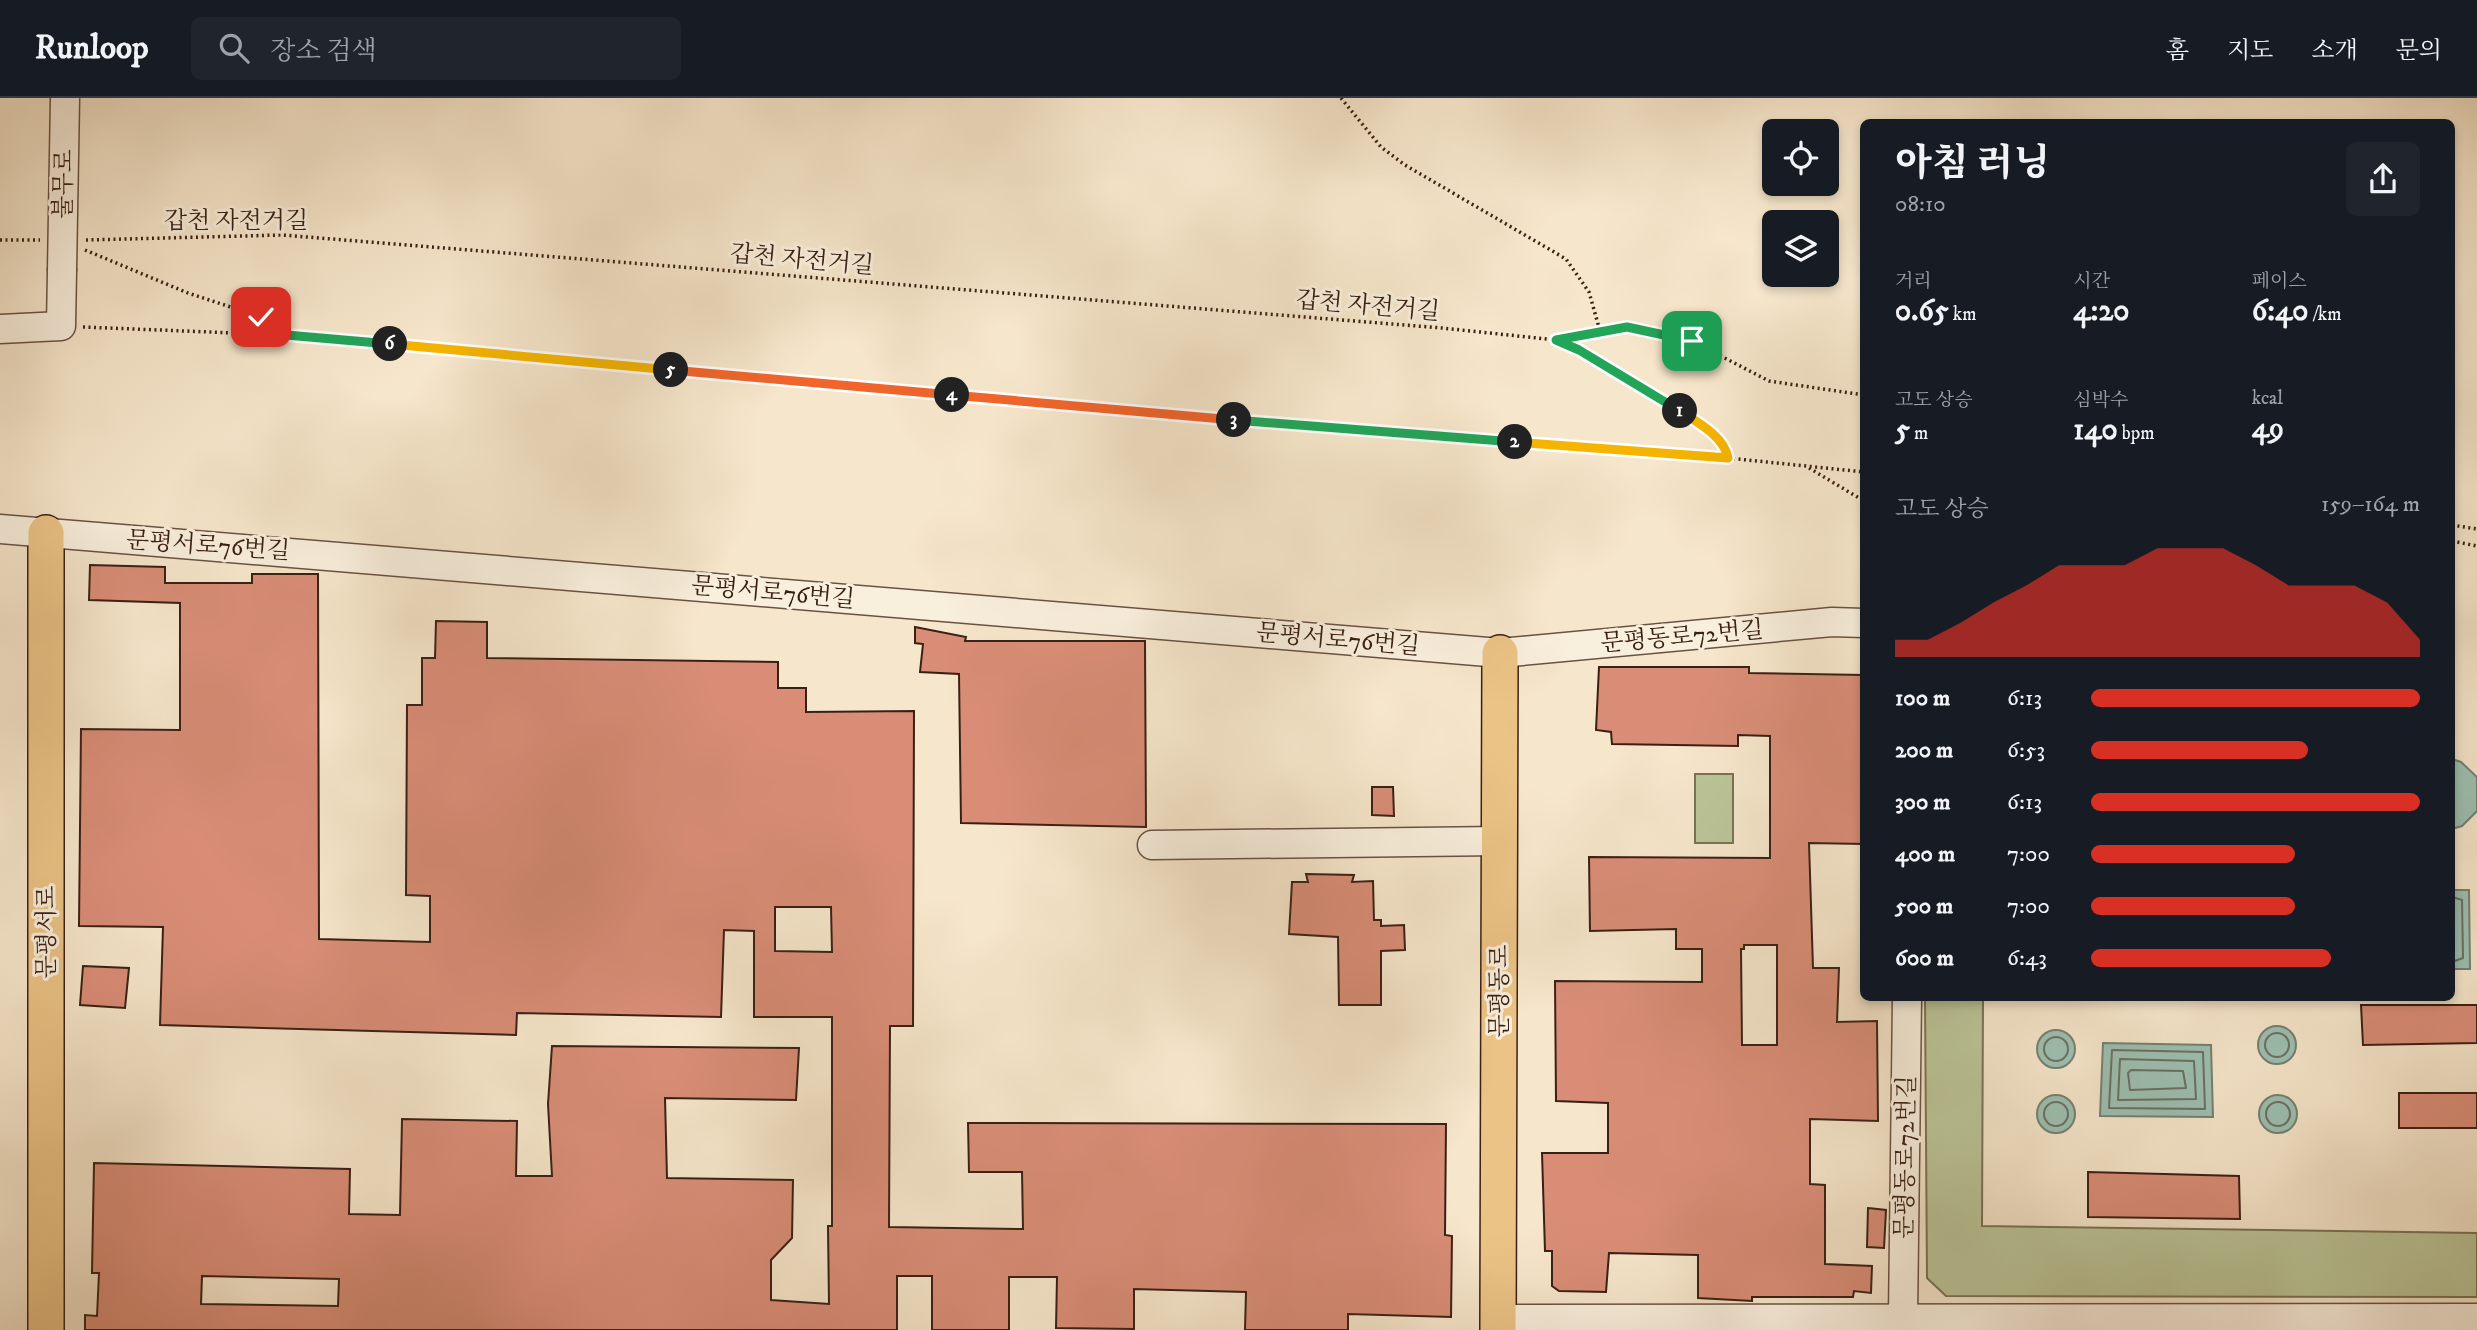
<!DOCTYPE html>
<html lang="ko">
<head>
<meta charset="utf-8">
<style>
  :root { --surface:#171b24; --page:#20242c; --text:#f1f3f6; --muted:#9ea1a6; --line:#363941; --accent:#d93025 }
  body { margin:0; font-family:"IM FELL DW Pica","Noto Serif KR",serif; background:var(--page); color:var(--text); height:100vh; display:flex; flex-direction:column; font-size:26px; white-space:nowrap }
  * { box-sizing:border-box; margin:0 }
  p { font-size:23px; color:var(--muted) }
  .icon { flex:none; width:38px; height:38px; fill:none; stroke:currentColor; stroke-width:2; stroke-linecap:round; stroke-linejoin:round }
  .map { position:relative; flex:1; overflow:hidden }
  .sheet { position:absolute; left:1860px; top:21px; width:595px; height:882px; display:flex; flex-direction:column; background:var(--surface); border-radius:10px; box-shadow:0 4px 10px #0003 }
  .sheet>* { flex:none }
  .fabs { position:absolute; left:1762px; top:21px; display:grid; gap:14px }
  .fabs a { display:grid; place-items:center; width:77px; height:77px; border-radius:10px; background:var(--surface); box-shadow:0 4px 10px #0003; font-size:35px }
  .pin { position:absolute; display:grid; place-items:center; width:60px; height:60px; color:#fff; margin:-30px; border-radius:14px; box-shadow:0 4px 10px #0006 }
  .km { position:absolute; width:35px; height:35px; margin:-18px; border-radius:50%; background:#222; color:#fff; font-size:19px; line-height:35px; text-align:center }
  .round { display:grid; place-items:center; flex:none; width:74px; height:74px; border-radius:10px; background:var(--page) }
  .summary { display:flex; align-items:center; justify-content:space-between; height:119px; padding:0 35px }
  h1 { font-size:38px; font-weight:800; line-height:52px }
  .metrics { display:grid; grid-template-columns:repeat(3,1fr); gap:10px; height:119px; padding:7px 35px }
  .metrics div { display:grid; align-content:center }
  .metrics b { font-size:30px; font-weight:800 }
  .metrics small { font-size:19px; font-weight:400 }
  .metrics p { font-size:19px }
  .chart { height:196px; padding:14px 35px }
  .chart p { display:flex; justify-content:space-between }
  .chart svg { width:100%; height:126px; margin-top:7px; fill:var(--accent); opacity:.7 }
  ul { padding:0 35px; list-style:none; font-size:23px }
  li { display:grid; grid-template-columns:112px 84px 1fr; align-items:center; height:52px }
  li i { height:18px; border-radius:9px; background:var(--accent) }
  header { display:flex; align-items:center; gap:42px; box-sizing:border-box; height:98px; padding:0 35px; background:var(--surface); border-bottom:2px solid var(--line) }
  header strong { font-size:33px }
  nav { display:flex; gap:38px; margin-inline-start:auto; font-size:24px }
  .search { width:490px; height:63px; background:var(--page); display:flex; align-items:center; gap:18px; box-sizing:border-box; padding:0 24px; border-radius:10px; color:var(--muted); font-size:26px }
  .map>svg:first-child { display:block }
</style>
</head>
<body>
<header>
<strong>Runloop</strong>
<div class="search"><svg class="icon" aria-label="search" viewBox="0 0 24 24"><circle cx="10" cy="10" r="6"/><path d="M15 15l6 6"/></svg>장소 검색</div>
<nav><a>홈</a><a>지도</a><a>소개</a><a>문의</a></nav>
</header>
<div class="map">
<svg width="2477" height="1232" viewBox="0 0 2477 1232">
  <rect width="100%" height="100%" fill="#f6e6cb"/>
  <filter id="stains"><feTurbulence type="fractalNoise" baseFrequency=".00286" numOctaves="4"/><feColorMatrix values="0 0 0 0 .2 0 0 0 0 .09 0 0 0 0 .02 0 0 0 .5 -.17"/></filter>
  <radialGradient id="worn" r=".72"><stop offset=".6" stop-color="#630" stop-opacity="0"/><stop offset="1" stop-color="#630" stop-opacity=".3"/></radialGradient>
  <!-- green -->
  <path fill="#bbc598" stroke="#7a7256" stroke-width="2" d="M1695,676H1733V745H1695Z
    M1925,900H1983L1982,1128L2477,1135V1199L1946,1198L1927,1180Z"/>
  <!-- water -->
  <path fill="#9dc0b2" stroke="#758073" stroke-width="2" d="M2452,661L2461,664L2477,679V713L2462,728L2452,731Z
    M2452,792H2469L2470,871H2452Z
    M2258 947a19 19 0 1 1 38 0a19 19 0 1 1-38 0Z
    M2037 951a19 19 0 1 1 38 0a19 19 0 1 1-38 0Z
    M2103,945L2211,947L2213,1019L2100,1018Z
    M2037 1016a19 19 0 1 1 38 0a19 19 0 1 1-38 0Z
    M2259 1016a19 19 0 1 1 38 0a19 19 0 1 1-38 0Z"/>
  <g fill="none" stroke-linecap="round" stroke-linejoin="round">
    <!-- shore -->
    <path stroke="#6c7063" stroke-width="2" d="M2452,799L2462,802L2463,860L2452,864
      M2265 947a12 12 0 1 1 24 0a12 12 0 1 1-24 0Z
      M2044 951a12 12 0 1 1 24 0a12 12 0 1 1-24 0Z
      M2112,952L2203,954L2205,1011L2109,1010Z
      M2120,961L2194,963L2196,1001L2118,1002Z
      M2131,972L2183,973L2186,990L2130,992L2128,975Z
      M2044 1016a12 12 0 1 1 24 0a12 12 0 1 1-24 0Z
      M2266 1016a12 12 0 1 1 24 0a12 12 0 1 1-24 0Z"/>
  </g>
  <!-- building -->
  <path fill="#d98d77" stroke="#3a2014" stroke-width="2" fill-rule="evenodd" d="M90,467L165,469V485H252V476H318L319,841L430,844V798L406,797L407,607H422V560H435L436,523L487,524V560L778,564V590H806V614L914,613L913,928H890L889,1129L1023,1131L1022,1074H969L968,1025L1446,1026L1445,1137L1452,1138L1451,1219L1348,1216V1232H1245L1246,1194L1134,1191V1231L1056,1230L1057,1179H1009V1232H932V1178H897V1232H85V1217L97,1218L99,1175H92L94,1065L350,1071L349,1116L400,1117L402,1021L517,1023L516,1078H552L548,1006L552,948L799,950L796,1002L665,1000L667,1080L793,1082L792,1140L771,1162V1202L829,1206L828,1128H832V919H754V833L724,832L721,919L517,915L516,937L160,927L163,829L79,828L81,631L180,632V505L89,502ZM775,809H831L832,854L775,853ZM202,1178L339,1181L338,1208L201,1206Z
    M915,529L966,539L965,543H1145L1146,729L961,725L959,576L920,574L923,546L915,545Z
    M1599,569H1749V575L1864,577V746L1809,745L1813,870H1839L1837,924L1877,923L1878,1023L1810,1021V1086L1825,1087V1166L1872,1168L1871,1195L1854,1193L1853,1199H1752V1203L1698,1200V1157L1609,1155L1606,1194L1559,1193L1552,1188V1153H1545L1542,1055H1608V1005L1556,1003L1555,883L1702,884V851H1676V831L1590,833L1589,759L1770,760V638L1738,637V648L1612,646L1611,634L1596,632ZM1744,847H1777V947H1742L1741,851H1744Z
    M1372,689H1393L1394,718L1372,717Z
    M1306,776L1354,777L1352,784L1373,783L1374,822H1381V828L1404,827L1405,852L1381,853V907H1339L1338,839L1289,836L1292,784H1308Z
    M83,868L129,870L125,910L80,907Z
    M2361,907H2477V945L2363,947Z
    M2399,995H2477V1030H2399Z
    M2088,1074L2239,1078L2240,1121L2088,1119Z
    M1868,1110L1886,1112L1884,1150L1867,1149Z"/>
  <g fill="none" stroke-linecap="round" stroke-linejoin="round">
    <defs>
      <path id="minor" d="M0,231L61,228L62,173
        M0,431L1500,555L1832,524L1864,525
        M1152,747L1500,743
        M1903,1219L1907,900
        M1498,1221L2477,1220"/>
      <path id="major" d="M46,1232V435
        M1498,1232L1500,555"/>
    </defs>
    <!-- minor casing -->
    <use href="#minor" stroke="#695242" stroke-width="31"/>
    <!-- major casing -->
    <use href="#major" stroke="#3a2014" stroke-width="38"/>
    <!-- path -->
    <path stroke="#3a2014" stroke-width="3.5" stroke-dasharray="2 3.5" stroke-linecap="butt" d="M1341,0L1381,49L1405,67L1566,161L1589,194L1600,233
      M0,142H40
      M86,142L282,137L1442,230L1556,242L1627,229L1692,243L1769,283L1864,297
      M85,152L188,195L261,219L286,237
      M83,229L286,237L1395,336L1728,360L1864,374
      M1558,243C1589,256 1723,330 1727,359
      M1809,370L1864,403
      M2452,427L2477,431
      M2452,443L2477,448"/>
    <!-- minor -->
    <use href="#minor" stroke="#f9efdd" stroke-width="28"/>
    <!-- major -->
    <use href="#major" stroke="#ebc386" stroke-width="35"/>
    <defs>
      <path id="minor-bridge" d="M62,173L65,0"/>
    </defs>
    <!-- minor-bridge casing -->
    <use href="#minor-bridge" stroke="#695242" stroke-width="31" stroke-linecap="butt"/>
    <!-- minor-bridge -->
    <use href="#minor-bridge" stroke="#f9efdd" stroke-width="28"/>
  </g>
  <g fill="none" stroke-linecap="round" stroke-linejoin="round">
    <defs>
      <path id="split-1" d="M1680,313L1579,252L1556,242L1627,229L1692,243"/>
      <path id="split-2" d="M1515,344L1728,360C1724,338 1697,324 1680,313"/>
      <path id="split-3" d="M1234,322L1515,344"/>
      <path id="split-4" d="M952,297L1234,322"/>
      <path id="split-5" d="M671,272L952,297"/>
      <path id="split-6" d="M390,246L671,272"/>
      <path id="split-7" d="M261,219L286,237L390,246"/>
    </defs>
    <!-- split-1 casing -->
    <use href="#split-1" stroke="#fff" stroke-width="14"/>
    <!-- split-2 casing -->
    <use href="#split-2" stroke="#fff" stroke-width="14"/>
    <!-- split-3 casing -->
    <use href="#split-3" stroke="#fff" stroke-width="14"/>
    <!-- split-4 casing -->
    <use href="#split-4" stroke="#fff" stroke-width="14"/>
    <!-- split-5 casing -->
    <use href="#split-5" stroke="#fff" stroke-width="14"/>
    <!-- split-6 casing -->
    <use href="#split-6" stroke="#fff" stroke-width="14"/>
    <!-- split-7 casing -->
    <use href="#split-7" stroke="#fff" stroke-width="14"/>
    <!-- split-1 -->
    <use href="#split-1" stroke="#22a559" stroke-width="9"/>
    <!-- split-2 -->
    <use href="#split-2" stroke="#f5b400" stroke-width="9"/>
    <!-- split-3 -->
    <use href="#split-3" stroke="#22a559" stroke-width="9"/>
    <!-- split-4 -->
    <use href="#split-4" stroke="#f0652b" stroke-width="9"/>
    <!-- split-5 -->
    <use href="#split-5" stroke="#f0652b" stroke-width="9"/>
    <!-- split-6 -->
    <use href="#split-6" stroke="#f5b400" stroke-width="9"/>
    <!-- split-7 -->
    <use href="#split-7" stroke="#22a559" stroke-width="9"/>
  </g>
  <g text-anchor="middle" stroke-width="6" stroke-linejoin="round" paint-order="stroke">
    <!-- street labels -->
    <g font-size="24" fill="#3a2014" stroke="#f9efdd">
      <text transform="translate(63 86) rotate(-89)" y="8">불무로</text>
      <text x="236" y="130">갑천 자전거길</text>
      <text transform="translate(802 161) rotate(5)" y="8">갑천 자전거길</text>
      <text transform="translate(1368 207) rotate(5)" y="8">갑천 자전거길</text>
      <text transform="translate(208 447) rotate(4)" y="8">문평서로76번길</text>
      <text transform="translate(773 494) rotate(5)" y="8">문평서로76번길</text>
      <text transform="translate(1682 538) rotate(-5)" y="8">문평동로72번길</text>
      <text transform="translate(1338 541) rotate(5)" y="8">문평서로76번길</text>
      <text transform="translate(46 834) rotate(-90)" y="8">문평서로</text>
      <text transform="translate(1499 893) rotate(-90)" y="8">문평동로</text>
      <text transform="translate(1905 1059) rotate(-89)" y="8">문평동로72번길</text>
    </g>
  </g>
  <rect width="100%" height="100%" filter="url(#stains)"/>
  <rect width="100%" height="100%" fill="url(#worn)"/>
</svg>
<div class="fabs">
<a><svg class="icon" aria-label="locate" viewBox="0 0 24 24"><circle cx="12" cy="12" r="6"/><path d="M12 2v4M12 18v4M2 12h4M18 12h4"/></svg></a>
<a><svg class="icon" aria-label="layers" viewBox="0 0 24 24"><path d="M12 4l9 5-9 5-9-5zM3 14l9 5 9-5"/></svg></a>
</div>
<div class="pin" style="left:1692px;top:243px;background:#1e9e55"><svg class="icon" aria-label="arrive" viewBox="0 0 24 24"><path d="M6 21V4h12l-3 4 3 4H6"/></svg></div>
<div class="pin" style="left:261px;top:219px;background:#d93025"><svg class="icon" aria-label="check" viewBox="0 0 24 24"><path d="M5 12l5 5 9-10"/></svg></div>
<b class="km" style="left:1680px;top:313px">1</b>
<b class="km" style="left:1515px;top:344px">2</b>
<b class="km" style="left:1234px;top:322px">3</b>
<b class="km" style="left:952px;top:297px">4</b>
<b class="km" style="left:671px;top:272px">5</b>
<b class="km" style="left:390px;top:246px">6</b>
<section class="sheet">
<div class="summary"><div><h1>아침 러닝</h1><p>08:10</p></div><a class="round"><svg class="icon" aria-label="share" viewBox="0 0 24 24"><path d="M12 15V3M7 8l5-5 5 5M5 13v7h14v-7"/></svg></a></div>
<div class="metrics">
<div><p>거리</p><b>0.65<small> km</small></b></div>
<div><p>시간</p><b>4:20</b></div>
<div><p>페이스</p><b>6:40<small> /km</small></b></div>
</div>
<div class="metrics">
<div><p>고도 상승</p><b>5<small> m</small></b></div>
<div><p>심박수</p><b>140<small> bpm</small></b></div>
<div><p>kcal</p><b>49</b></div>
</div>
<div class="chart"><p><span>고도 상승</span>159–164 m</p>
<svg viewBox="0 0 160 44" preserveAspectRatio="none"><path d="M0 44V38L10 38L20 32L30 25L40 19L50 12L60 12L70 12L80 6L90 6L100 6L110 12L120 19L130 19L140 19L150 25L160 38V44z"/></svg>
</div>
<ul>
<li><b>100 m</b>6:13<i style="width:100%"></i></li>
<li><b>200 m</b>6:53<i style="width:66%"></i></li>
<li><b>300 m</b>6:13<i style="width:100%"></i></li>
<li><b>400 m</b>7:00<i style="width:62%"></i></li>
<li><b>500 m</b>7:00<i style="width:62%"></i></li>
<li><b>600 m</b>6:43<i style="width:73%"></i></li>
</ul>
</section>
</div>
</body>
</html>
